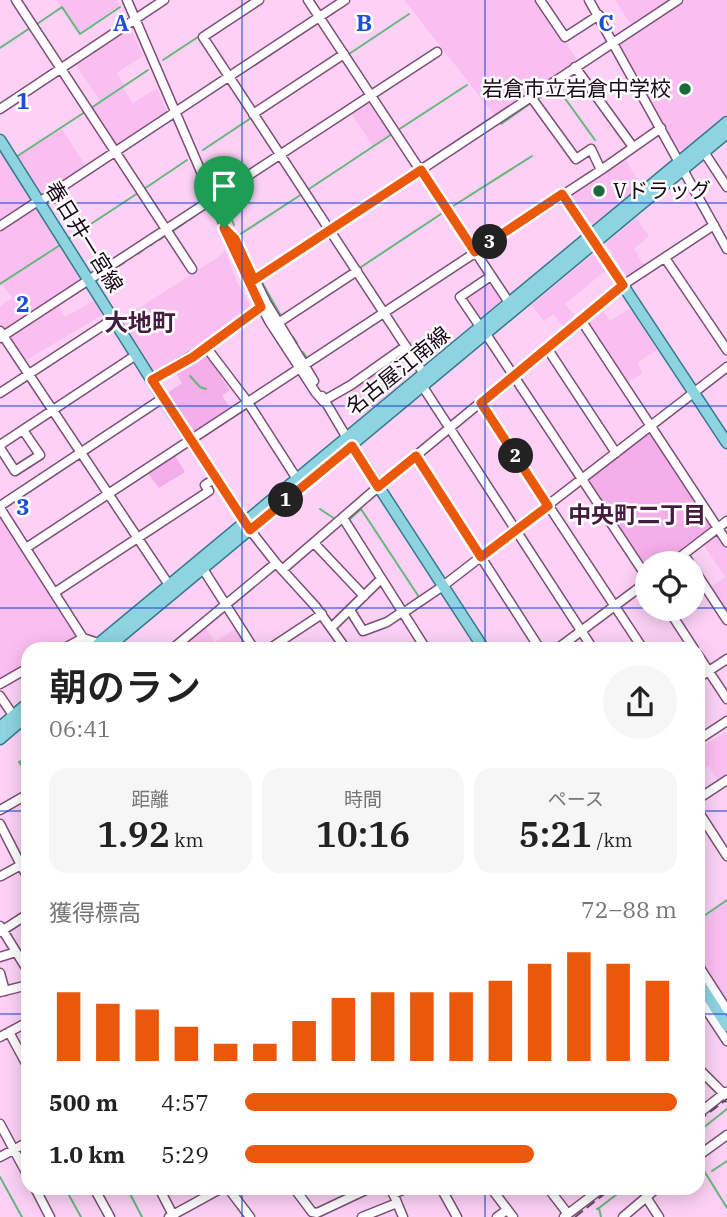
<!DOCTYPE html>
<html lang="ja">
<head>
<meta charset="utf-8">
<style>
  :root { --surface:#fff; --page:#f6f6f6; --text:#222; --muted:#767676; --accent:#ea580c }
  body { margin:0; font-family:"IBM Plex Serif","Noto Sans JP",serif; background:var(--page); color:var(--text); height:100vh; display:flex; flex-direction:column; font-size:26px; white-space:nowrap }
  * { box-sizing:border-box; margin:0 }
  p { font-size:23px; color:var(--muted) }
  .icon { flex:none; width:38px; height:38px; fill:none; stroke:currentColor; stroke-width:2; stroke-linecap:round; stroke-linejoin:round }
  .map { position:relative; flex:1; overflow:hidden }
  .drawer { position:absolute; left:21px; top:642px; width:684px; height:553px; display:flex; flex-direction:column; background:var(--surface); border-radius:21px; box-shadow:0 4px 18px #0003 }
  .drawer>* { flex:none }
  .controls { position:absolute; left:635px; top:551px; display:grid; gap:14px }
  .controls a { display:grid; place-items:center; width:70px; height:70px; border-radius:50%; background:var(--surface); box-shadow:0 4px 18px #0003; font-size:35px }
  .pin { position:absolute; display:grid; place-items:center; width:60px; height:60px; color:#fff; margin:-72px -30px; border-radius:50% 50% 50% 0; rotate:-45deg; box-shadow:0 0 7px #0007 }
  .pin .icon { rotate:45deg }
  .km { position:absolute; width:35px; height:35px; margin:-18px; border-radius:50%; background:#222; color:#fff; font-size:19px; line-height:35px; text-align:center }
  .round { display:grid; place-items:center; flex:none; width:74px; height:74px; border-radius:37px; background:var(--page) }
  .headline { display:flex; align-items:center; justify-content:space-between; height:119px; padding:0 28px }
  h1 { font-size:38px; font-weight:600; line-height:52px }
  .metrics { display:grid; grid-template-columns:repeat(3,1fr); gap:10px; height:119px; padding:7px 28px }
  .metrics div { display:grid; align-content:center; border-radius:18px; background:var(--page); text-align:center }
  .metrics b { font-size:35px; font-weight:600 }
  .metrics small { font-size:19px; font-weight:400 }
  .metrics p { font-size:19px }
  .chart { height:196px; padding:14px 28px }
  .chart p { display:flex; justify-content:space-between }
  .chart svg { width:100%; height:126px; margin-top:7px; stroke:var(--accent); stroke-width:6 }
  ul { padding:0 28px; list-style:none; font-size:23px }
  li { display:grid; grid-template-columns:112px 84px 1fr; align-items:center; height:52px }
  li i { height:18px; border-radius:9px; background:var(--accent) }
  .map>svg:first-child { display:block }
</style>
</head>
<body>
<div class="map">
<svg width="727" height="1217" viewBox="0 0 727 1217">
  <rect width="100%" height="100%" fill="#fcd1f5"/>
  <!-- built -->
  <path fill="#fabff1" d="M56,0H117L119,6L80,32Z
    M404,0H538L578,61L496,117Z
    M615,0H668L674,8L687,0H727V115L685,150L677,149L618,44L636,33Z
    M130,27L143,56L117,73L124,85L100,101L75,64Z
    M123,88L133,103L157,88L168,114L117,147H115L90,109Z
    M370,101L392,133L373,146L351,113Z
    M62,129L87,168L42,197L16,158Z
    M3,153L32,199V202L0,223V155Z
    M625,158L641,187L592,228L588,227L568,198Z
    M36,206L60,243L0,283V229Z
    M636,218L649,236L634,249L645,267L629,277L626,276L607,246V242Z
    M61,245L83,283L6,333L0,327V306L12,298L2,284Z
    M225,250L237,282L253,312L156,375L119,321L218,257Z
    M592,255L595,256L605,271L565,304L577,319L565,329L553,314L544,321L531,305Z
    M491,280L504,301L479,322L463,296Z
    M95,300L104,314L23,362L8,339L58,306L65,317Z
    M601,308L610,321L630,308L657,350L637,363L643,373L626,384L586,323Z
    M390,359L406,382L368,413L351,388Z
    M0,513L77,635L76,638L56,649H28V665L0,681Z
    M717,534H719L727,546V615L709,588L725,577L703,544Z
    M205,626L215,642L238,627L245,639L234,646L236,649H176Z
    M725,732L727,735V777L719,782L709,766L698,773V750Z
    M727,902V1004L698,960V922Z"/>
  <!-- green -->
  <path fill="#f4aeea" d="M204,351L207,352L224,374L221,377L230,390L222,396L231,409L194,433L166,394L182,383L174,370Z
    M646,433L652,434L713,524V528L665,563L648,564L647,573L588,482L589,476Z
    M174,454L185,472L159,488L147,472Z"/>
  <g fill="none" stroke-linecap="round" stroke-linejoin="round">
    <!-- stream -->
    <path stroke="#65b67c" stroke-width="2" d="M37,24L62,7L80,34L120,7
      M0,48L30,28
      M349,54L409,14
      M163,60L201,35
      M556,86L595,140
      M539,98L571,75
      M91,108L148,70
      M499,121L501,124L531,103
      M398,130L467,85
      M203,150L251,118
      M16,157L85,112
      M238,187L245,183
      M144,189L187,160
      M306,191L392,134
      M450,208L532,156
      M189,220L209,206
      M234,225L223,197L236,188
      M173,231L186,222
      M239,235L302,194
      M239,236L242,241
      M68,239L138,193
      M159,240L165,236
      M151,245L155,242
      M244,247L257,273
      M138,254L143,250
      M119,266L124,263
      M358,269L444,212
      M113,270L114,269
      M260,279L281,316
      M96,281L110,272
      M0,284L60,245
      M78,292L85,288
      M71,296L74,294
      M57,306L61,303
      M33,321L47,312
      M293,337L297,343
      M303,352L307,358
      M190,376L200,387L206,389
      M320,509L335,519
      M350,519L361,509L419,597
      M720,658L727,654
      M710,665L717,661
      M698,673L702,670
      M28,756L19,762L28,775
      M698,920L727,900
      M698,1132L727,1109
      M698,1161L727,1208
      M712,1171L727,1161
      M0,1177L22,1217
      M65,1188L81,1217
      M127,1188L142,1217
      M599,1208L625,1188
      M597,1209L599,1208L601,1217"/>
    <defs>
      <path id="minor" d="M16,0L192,269
        M127,0L249,283L269,321L316,393L323,401
        M259,0L203,37L424,374
        M308,0L420,170
        M540,0L565,37L599,15
        M589,0L727,249
        M575,67L633,147
        M531,97L576,159L591,149L601,170
        M0,109L164,0
        M253,114L344,54
        M704,152L727,187
        M421,170L510,304
        M562,194L591,236
        M39,202L345,0
        M0,226L38,201
        M228,232L235,239L266,302L314,381
        M665,258L727,350
        M254,280L678,0
        M581,320L727,542
        M278,323L357,271
        M481,328L460,297L491,276
        M0,331L169,585
        M486,334L648,579
        M0,338L437,52
        M206,347L261,307
        M547,348L616,453
        M152,380L206,347L247,401L297,479
        M423,387L593,649
        M0,393L113,319
        M322,396L347,438
        M323,401L351,385L406,346
        M481,403L643,649
        M0,445L136,355
        M0,448L15,471L40,455L23,430
        M416,456L540,649
        M0,506L163,398
        M0,508L83,638
        M343,518L426,649
        M250,530L276,563L316,607L346,649
        M314,543L364,596
        M26,548L601,170L661,128
        M684,554L690,564
        M671,564L727,521
        M693,568L727,620
        M203,569L254,649
        M282,570L378,487L623,285L714,225
        M54,593L209,491L205,485L216,478
        M668,609L694,649
        M350,610L363,631L387,622L402,612
        M403,613L443,586L727,367
        M331,628L381,579
        M63,649L83,638L104,645
        M172,649L276,563
        M269,649L322,614
        M557,649L648,581
        M698,655L727,699
        M698,678L727,659
        M0,684L28,668
        M0,696L15,718
        M698,740L727,721
        M698,799L727,780
        M0,810L28,794
        M698,811L727,856
        M0,824L21,865L1,876
        M28,866L23,869L28,877
        M0,926L28,971
        M0,932L28,914
        M0,957L16,952
        M698,965L727,1010
        M0,973L5,991
        M0,992L28,985
        M698,997L727,1041
        M9,1032L28,1067
        M0,1037L28,1022
        M698,1068L727,1097
        M698,1114L726,1092
        M0,1124L28,1176
        M698,1156L727,1135
        M0,1157L28,1142
        M35,1188L50,1217
        M94,1188L110,1217
        M159,1188L174,1217
        M228,1188L250,1217
        M294,1188L312,1212L317,1213L370,1188
        M391,1188L403,1217
        M441,1188L457,1217
        M491,1188L513,1217
        M548,1188L568,1214
        M393,1194L408,1188
        M646,1197L659,1217
        M169,1217L222,1188
        M362,1217L397,1203
        M497,1217L507,1210
        M564,1217L602,1188
        M623,1217L657,1188"/>
      <path id="major" d="M0,140L163,398L247,525
        M593,240L727,443
        M349,441L484,649
        M92,649L727,122
        M106,649L727,133
        M0,727L28,703
        M0,739L28,715
        M698,981L727,1026"/>
    </defs>
    <!-- minor casing -->
    <use href="#minor" stroke="#7c4e75" stroke-width="11"/>
    <!-- major casing -->
    <use href="#major" stroke="#357a8c" stroke-width="13"/>
    <!-- minor -->
    <use href="#minor" stroke="#fff" stroke-width="8"/>
    <!-- major -->
    <use href="#major" stroke="#8ed4e0" stroke-width="10"/>
    <!-- rail -->
    <path stroke="#644a60" stroke-width="2" stroke-dasharray="10 5" stroke-linecap="butt" d="M698,1121L727,1099
      M575,1217L612,1188"/>
  </g>
  <g fill="none" stroke-linecap="round" stroke-linejoin="round">
    <defs>
      <path id="route" d="M421,170L475,252L562,194L623,285L481,403L548,506L481,557L416,456L378,487L352,446L250,530L152,380L193,357L261,307L224,228L235,239L254,280Z"/>
    </defs>
    <!-- route casing -->
    <use href="#route" stroke="#fff" stroke-width="14"/>
    <!-- route -->
    <use href="#route" stroke="#ea580c" stroke-width="9"/>
  </g>
  <!-- grid -->
  <path fill="none" stroke="#1d4ed8" stroke-width="2" stroke-opacity="0.55" d="M242,0V649M485,0V649M0,203H727M0,406H727M0,608H648M693,608H727M0,811H28M698,811H727M0,1014H28M698,1014H727M242,1188V1217M485,1188V1217"/>
  <!-- markers -->
  <g fill="#1c6a3a" stroke="#fff" stroke-width="2.5">
    <circle cx="685" cy="89" r="7"/>
    <circle cx="599" cy="191" r="7"/>
  </g>
  <g text-anchor="middle" stroke-width="5" stroke-linejoin="round" paint-order="stroke">
    <!-- poi labels -->
    <g font-size="21" fill="#1a0818" stroke="#fff" text-anchor="end">
      <text x="671" y="96">岩倉市立岩倉中学校</text>
      <text x="613" y="198" text-anchor="start">Vドラッグ</text>
    </g>
    <!-- street labels -->
    <g font-size="21" fill="#1a0818" stroke="#fff">
      <text transform="translate(84 237) rotate(58)" y="7">春日井一宮線</text>
      <text transform="translate(398 371) rotate(-39)" y="7">名古屋江南線</text>
    </g>
    <!-- neighbourhood labels -->
    <g font-size="23" font-weight="bold" fill="#451b40" stroke="#fff">
      <text x="637" y="523">中央町二丁目</text>
    </g>
    <!-- quarter labels -->
    <g font-size="24" font-weight="bold" fill="#451b40" stroke="#fff">
      <text x="140" y="331">大地町</text>
    </g>
  </g>
  <g font-size="23" text-anchor="middle" font-weight="bold" fill="#1d4ed8" stroke="#fff" stroke-width="5" stroke-linejoin="round" paint-order="stroke">
    <text x="121" y="31">A</text>
    <text x="364" y="31">B</text>
    <text x="606" y="31">C</text>
    <text x="23" y="109">1</text>
    <text x="23" y="312">2</text>
    <text x="23" y="515">3</text>
  </g>
</svg>
<div class="controls">
<a><svg class="icon" aria-label="locate" viewBox="0 0 24 24"><circle cx="12" cy="12" r="6"/><path d="M12 2v4M12 18v4M2 12h4M18 12h4"/></svg></a>
</div>
<div class="pin" style="left:224px;top:228px;background:#1e9e55"><svg class="icon" aria-label="arrive" viewBox="0 0 24 24"><path d="M6 21V4h12l-3 4 3 4H6"/></svg></div>
<b class="km" style="left:286px;top:500px">1</b>
<b class="km" style="left:516px;top:456px">2</b>
<b class="km" style="left:490px;top:242px">3</b>
<section class="drawer">
<div class="headline"><div><h1>朝のラン</h1><p>06:41</p></div><a class="round"><svg class="icon" aria-label="share" viewBox="0 0 24 24"><path d="M12 15V3M7 8l5-5 5 5M5 13v7h14v-7"/></svg></a></div>
<div class="metrics">
<div><p>距離</p><b>1.92<small> km</small></b></div>
<div><p>時間</p><b>10:16</b></div>
<div><p>ペース</p><b>5:21<small> /km</small></b></div>
</div>
<div class="chart"><p><span>獲得標高</span>72–88 m</p>
<svg viewBox="0 0 160 44" preserveAspectRatio="none"><path d="M5 44V20M15 44V24M25 44V26M35 44V32M45 44V38M55 44V38M65 44V30M75 44V22M85 44V20M95 44V20M105 44V20M115 44V16M125 44V10M135 44V6M145 44V10M155 44V16"/></svg>
</div>
<ul>
<li><b>500 m</b>4:57<i style="width:100%"></i></li>
<li><b>1.0 km</b>5:29<i style="width:67%"></i></li>
</ul>
</section>
</div>
</body>
</html>
